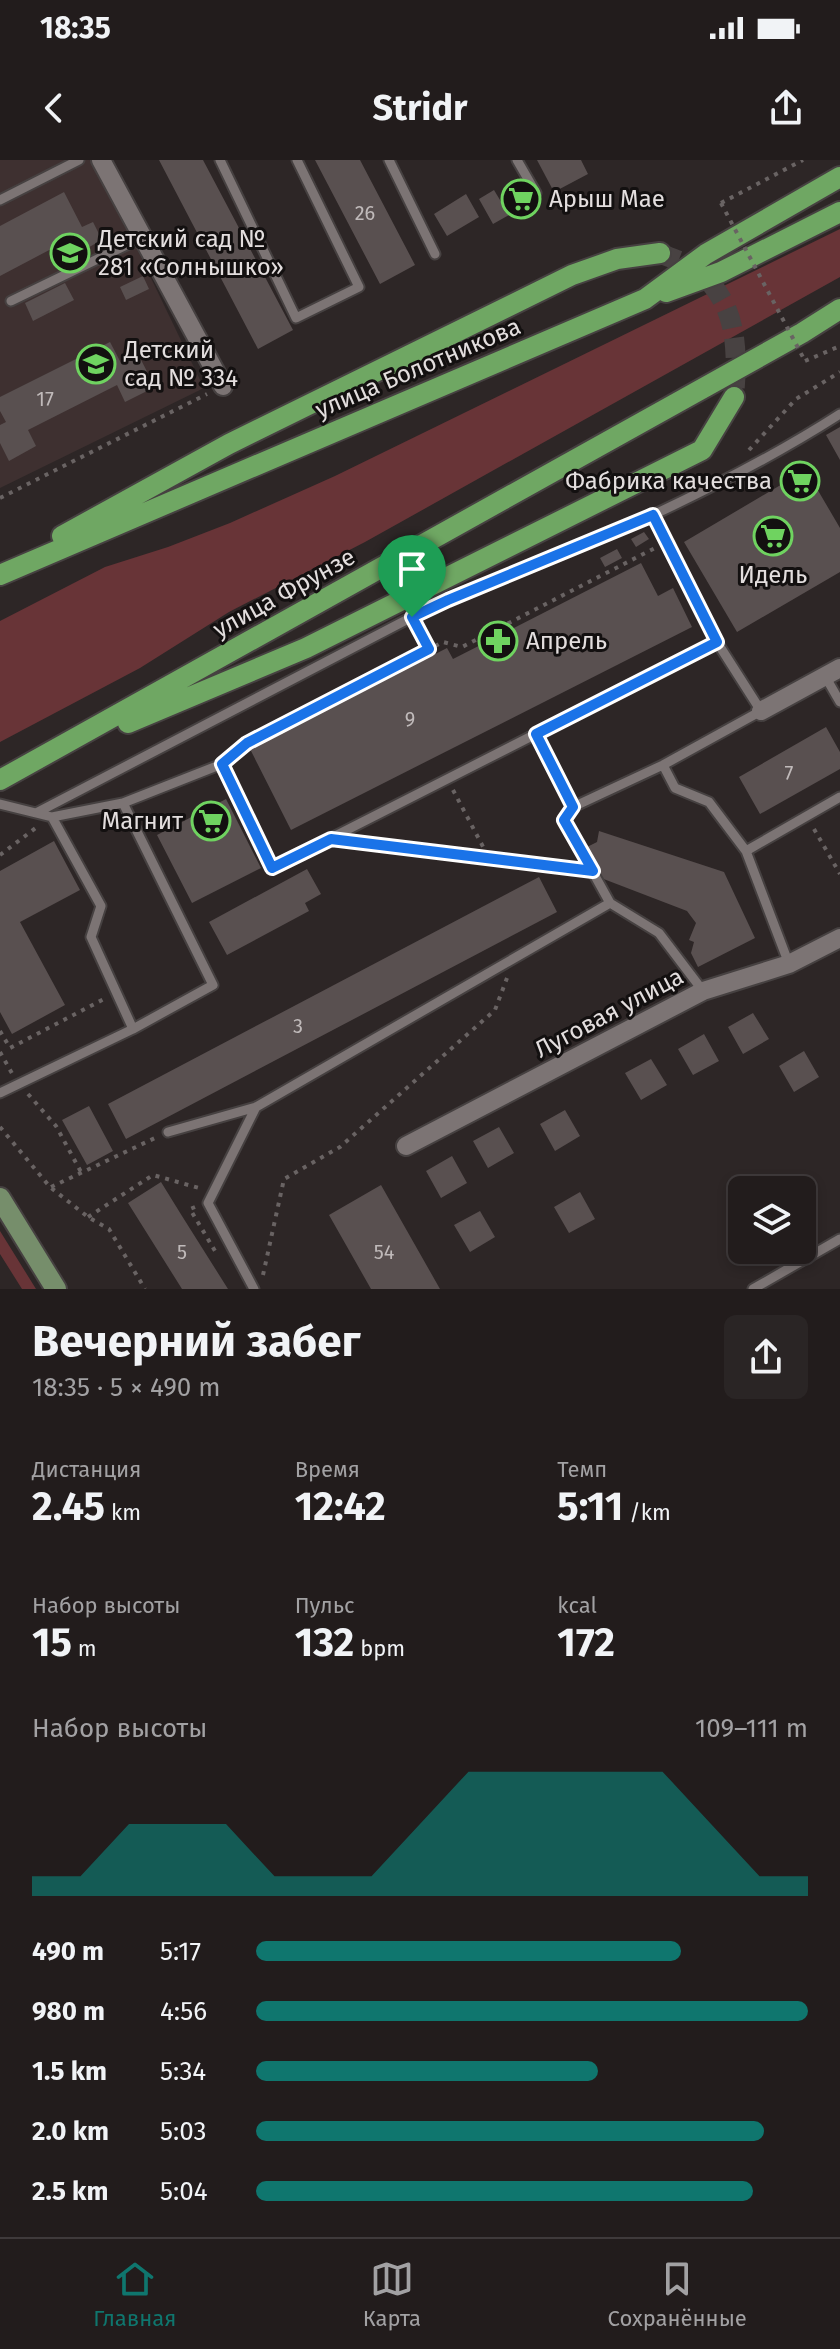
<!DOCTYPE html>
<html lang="ru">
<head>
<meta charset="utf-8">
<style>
  :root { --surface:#221c1c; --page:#2a2525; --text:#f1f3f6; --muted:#a2a1a3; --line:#3f3a3b; --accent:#0f766e }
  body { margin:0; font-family:"Fira Sans",sans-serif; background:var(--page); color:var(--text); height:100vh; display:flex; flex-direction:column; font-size:30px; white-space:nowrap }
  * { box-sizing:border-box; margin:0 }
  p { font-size:26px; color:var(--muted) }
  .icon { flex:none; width:44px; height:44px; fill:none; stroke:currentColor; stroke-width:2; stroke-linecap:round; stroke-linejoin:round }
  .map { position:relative; height:1129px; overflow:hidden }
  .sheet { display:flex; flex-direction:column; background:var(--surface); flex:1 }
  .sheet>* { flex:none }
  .buttons { position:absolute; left:728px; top:1016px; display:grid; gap:16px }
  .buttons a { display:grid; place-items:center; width:88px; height:88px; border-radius:12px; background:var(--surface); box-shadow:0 4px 12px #0003,0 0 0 2px var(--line); font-size:40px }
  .pin { position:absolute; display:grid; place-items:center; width:68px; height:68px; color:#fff; margin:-82px -34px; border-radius:50% 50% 50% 0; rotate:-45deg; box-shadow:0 0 8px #0007 }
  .pin .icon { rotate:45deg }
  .round { display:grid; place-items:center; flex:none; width:84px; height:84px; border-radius:12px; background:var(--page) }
  .head { display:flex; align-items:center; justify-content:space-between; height:136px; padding:0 32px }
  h1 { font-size:44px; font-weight:700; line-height:60px }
  .metrics { display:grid; grid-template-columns:repeat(3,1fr); gap:12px; height:136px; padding:8px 32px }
  .metrics div { display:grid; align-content:center }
  .metrics b { font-size:40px; font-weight:700 }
  .metrics small { font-size:22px; font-weight:400 }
  .metrics p { font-size:22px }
  .chart { height:224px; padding:16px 32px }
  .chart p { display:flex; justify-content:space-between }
  .chart svg { width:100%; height:144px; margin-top:8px; fill:var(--accent); opacity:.7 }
  ul { padding:0 32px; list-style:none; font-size:26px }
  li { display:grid; grid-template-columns:128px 96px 1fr; align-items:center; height:60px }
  li i { height:20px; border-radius:10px; background:var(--accent) }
  .status { display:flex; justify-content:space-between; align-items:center; height:56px; padding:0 40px; background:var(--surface); direction:ltr }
  .status svg { height:22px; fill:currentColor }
  header { display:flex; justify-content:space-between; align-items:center; height:104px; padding:0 32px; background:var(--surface); font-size:36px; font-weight:700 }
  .dock { display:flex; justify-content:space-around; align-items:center; height:112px; border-top:2px solid var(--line); background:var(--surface); font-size:22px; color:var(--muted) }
  .dock a { display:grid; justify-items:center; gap:4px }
  .dock .selected { color:var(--accent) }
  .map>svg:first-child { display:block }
</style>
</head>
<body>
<div class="status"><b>18:35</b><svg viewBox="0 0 49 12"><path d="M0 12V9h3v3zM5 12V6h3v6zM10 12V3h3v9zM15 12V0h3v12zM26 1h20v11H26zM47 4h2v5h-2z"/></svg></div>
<header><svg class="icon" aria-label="back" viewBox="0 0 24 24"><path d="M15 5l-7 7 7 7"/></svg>Stridr<svg class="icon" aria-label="share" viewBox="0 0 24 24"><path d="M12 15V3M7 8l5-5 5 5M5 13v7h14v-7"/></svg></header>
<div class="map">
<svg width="840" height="1129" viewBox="0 0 840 1129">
  <rect width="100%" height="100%" fill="#2d2626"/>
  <!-- built -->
  <path fill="#3e3030" d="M0,0H94L204,228L0,328Z"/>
  <!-- green -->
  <path fill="#683437" d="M840,69V117L365,382L229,452L140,508L0,582V461L105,407L168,387L230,363L335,316Z
    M0,1071L36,1129H22L0,1094Z"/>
  <!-- building -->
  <path fill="#595050" d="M159,0H203L293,170L258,189Z
    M315,0H360L415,105L380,124Z
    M537,0H581L588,14L554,32Z
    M522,25L533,46L519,53L509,32Z
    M494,30L509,55L493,64L479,39Z
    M64,32L82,67L93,62L102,80L80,92L72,78L0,116V66Z
    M466,34L479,57L447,76L434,54Z
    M143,116L149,129L126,140L120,127Z
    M65,123L74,140L33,161L25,143Z
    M110,182L121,203L138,194L155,227L125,242L117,225L28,270L36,286L9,301L0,283V265L6,262L0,251V237Z
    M840,267V300L826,275Z
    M806,310L840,368V412L737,472L684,382Z
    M644,372L649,379L636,387L631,379Z
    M617,389L622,398L605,407L600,398Z
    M641,403L658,436L673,428L692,467L291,670L250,589L447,488L453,499Z
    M826,567L840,592V609L760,654L739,617Z
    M226,639L261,708L192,743L157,675Z
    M599,671L724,712L755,778L698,807L691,793L694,782L689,780L696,763L687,751L601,718L585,688L597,682Z
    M54,681L80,730L20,762L65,845L12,874L0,852V711Z
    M307,709L321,734L305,743L309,751L227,795L209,762Z
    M539,717L557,752L126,979L108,944Z
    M753,853L769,879L743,894L728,867Z
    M704,874L719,901L693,915L678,889Z
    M804,891L819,917L794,932L779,906Z
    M651,899L667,925L641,940L625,913Z
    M89,946L113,991L87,1005L62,960Z
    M565,950L580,976L555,991L540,964Z
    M499,967L514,993L488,1008L473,981Z
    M452,996L467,1023L441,1038L426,1011Z
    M161,1022L182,1056L228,1129H182L128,1043Z
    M381,1025L440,1129H371L329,1055Z
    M580,1032L595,1059L569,1073L554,1047Z
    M480,1051L495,1077L470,1092L454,1065Z"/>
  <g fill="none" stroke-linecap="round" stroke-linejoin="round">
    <!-- primary-tunnel -->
    <path stroke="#484242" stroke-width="20" stroke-dasharray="20 10" stroke-linecap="butt" d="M660,93C672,99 689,103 699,112C738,144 738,191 734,237"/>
    <defs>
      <path id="lane" d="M220,0L296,158L359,127L297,0
        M389,0L435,94
        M517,0L536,33
        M0,40L79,0
        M11,141L143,77
        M825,516L840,542
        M536,574L573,647L663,605L761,551L717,482
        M663,605L675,628L709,642L746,691L789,804
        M123,643L213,825L133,869
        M0,644L52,657L123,643L222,604L272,708L717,482L653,355
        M38,652L412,457C490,419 574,391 653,355C717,325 781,292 840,254
        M746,691L840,637
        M610,743L659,773L703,831
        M0,933L133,869L91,777L101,746L52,657
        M168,972L256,947
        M254,1129L208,1043L256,947L610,743L564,660L573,647
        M753,1129L840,1079"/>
      <path id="street" d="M101,0L223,226
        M761,551L840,508
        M406,986L703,831L789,804L840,778"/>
      <path id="secondary" d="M0,1038L56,1129"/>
      <path id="primary" d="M666,132L721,112L840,52
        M62,376L229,284L572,115L617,99L660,93
        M0,415L645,139L706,94L840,17
        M128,563L306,488L702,290L734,237
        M0,620L802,173L840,149"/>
    </defs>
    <!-- lane casing -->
    <use href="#lane" stroke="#464141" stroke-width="13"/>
    <!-- street casing -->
    <use href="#street" stroke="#464141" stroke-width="22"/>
    <!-- secondary casing -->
    <use href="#secondary" stroke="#464141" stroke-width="24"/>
    <!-- primary casing -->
    <use href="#primary" stroke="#464141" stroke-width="24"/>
    <!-- path -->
    <path stroke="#696363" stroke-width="4" stroke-dasharray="4 6" stroke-linecap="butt" d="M721,43L803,0
      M805,201L840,186
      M749,290L796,239L840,212
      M0,338L207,234
      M417,467L429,489
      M233,595L247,583L443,482L462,487L655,388
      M453,630L489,698
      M814,669L840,714
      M357,682L574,709
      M0,695L37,667
      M0,871L10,888L104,839
      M0,892L13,915
      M28,934L56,966L81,1012
      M0,967L50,1027L88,1057L109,1069L145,1129
      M51,1027L155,978
      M195,1047L190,1049L218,1096
      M88,1057L153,1015L199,1028
      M263,1115L284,1019L340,987L495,850L507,818"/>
    <!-- lane -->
    <use href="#lane" stroke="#7c7474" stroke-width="9"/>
    <!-- street -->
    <use href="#street" stroke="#7c7474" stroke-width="18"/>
    <!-- secondary -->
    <use href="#secondary" stroke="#768e6b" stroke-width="20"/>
    <!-- primary -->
    <use href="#primary" stroke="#6fa763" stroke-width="20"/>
    <!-- path-bridge -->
    <path stroke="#696363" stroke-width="4" stroke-dasharray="4 6" stroke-linecap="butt" d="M721,43L805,201"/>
  </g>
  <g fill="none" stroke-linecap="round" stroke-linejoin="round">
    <defs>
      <path id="route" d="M653,355L717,482L536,574L573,647L564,660L593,711L331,679L272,708L222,604L247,583L429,489L412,457L448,440Z"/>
    </defs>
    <!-- route casing -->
    <use href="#route" stroke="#fff" stroke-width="16"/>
    <!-- route -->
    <use href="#route" stroke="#1a73e8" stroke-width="10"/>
  </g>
  <!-- icons -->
  <defs>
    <symbol id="supermarket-ring" viewBox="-11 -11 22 22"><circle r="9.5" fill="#131010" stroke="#6fd360" stroke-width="1.5"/><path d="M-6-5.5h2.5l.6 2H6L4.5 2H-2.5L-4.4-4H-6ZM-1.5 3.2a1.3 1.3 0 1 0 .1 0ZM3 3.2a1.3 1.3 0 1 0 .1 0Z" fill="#6fd360"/></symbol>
    <symbol id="school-ring" viewBox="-11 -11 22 22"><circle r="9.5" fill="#131010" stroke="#6fd360" stroke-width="1.5"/><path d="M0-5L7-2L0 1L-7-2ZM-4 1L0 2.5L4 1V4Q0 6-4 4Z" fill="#6fd360"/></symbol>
    <symbol id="pharmacy-ring" viewBox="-11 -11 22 22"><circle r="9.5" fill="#131010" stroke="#6fd360" stroke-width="1.5"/><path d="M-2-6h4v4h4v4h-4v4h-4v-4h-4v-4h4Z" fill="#6fd360"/></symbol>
  </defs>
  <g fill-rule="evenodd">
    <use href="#supermarket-ring" x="499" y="17" width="44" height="44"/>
    <use href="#school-ring" x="48" y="71" width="44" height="44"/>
    <use href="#school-ring" x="74" y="182" width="44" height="44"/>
    <use href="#supermarket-ring" x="778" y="299" width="44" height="44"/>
    <use href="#supermarket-ring" x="751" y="354" width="44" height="44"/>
    <use href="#pharmacy-ring" x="476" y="459" width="44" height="44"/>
    <use href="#supermarket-ring" x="189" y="639" width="44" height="44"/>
  </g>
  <g text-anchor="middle" stroke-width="6" stroke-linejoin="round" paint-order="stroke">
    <!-- number labels -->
    <g font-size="20" fill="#c0baba">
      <text x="365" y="60">26</text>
      <text x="45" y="246">17</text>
      <text x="410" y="566">9</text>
      <text x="789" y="620">7</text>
      <text x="298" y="873">3</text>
      <text x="182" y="1099">5</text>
      <text x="384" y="1099">54</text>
    </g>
    <!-- poi labels -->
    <g font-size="24" fill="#e3dede" stroke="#131010" text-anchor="start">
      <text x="549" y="47">Арыш Мае</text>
      <text x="98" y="87">Детский сад №<tspan x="98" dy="28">281 «Солнышко»</tspan></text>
      <text x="124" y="198">Детский<tspan x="124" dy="28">сад № 334</tspan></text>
      <text x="772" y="329" text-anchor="end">Фабрика качества</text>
      <text x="773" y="423" text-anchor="middle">Идель</text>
      <text x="526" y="489">Апрель</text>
      <text x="183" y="669" text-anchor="end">Магнит</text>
    </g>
    <!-- street labels -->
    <g font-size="24" fill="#e3dede" stroke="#131010">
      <text transform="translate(418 208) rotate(-23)" y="8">улица Болотникова</text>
      <text transform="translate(284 433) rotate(-29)" y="8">улица Фрунзе</text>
      <text transform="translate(609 853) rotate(-28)" y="8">Луговая улица</text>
    </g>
  </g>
</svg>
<div class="buttons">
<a><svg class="icon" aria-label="layers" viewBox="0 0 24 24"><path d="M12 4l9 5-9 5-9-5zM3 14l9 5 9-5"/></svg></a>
</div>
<div class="pin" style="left:412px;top:457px;background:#1e9e55"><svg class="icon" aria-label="arrive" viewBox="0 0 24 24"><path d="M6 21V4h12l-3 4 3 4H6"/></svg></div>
</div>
<section class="sheet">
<div class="head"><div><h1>Вечерний забег</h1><p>18:35 · 5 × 490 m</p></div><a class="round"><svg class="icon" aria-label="share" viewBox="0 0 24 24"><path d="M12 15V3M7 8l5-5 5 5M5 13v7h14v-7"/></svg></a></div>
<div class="metrics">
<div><p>Дистанция</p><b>2.45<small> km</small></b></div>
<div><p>Время</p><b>12:42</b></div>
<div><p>Темп</p><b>5:11<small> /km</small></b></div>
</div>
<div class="metrics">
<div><p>Набор высоты</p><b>15<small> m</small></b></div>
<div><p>Пульс</p><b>132<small> bpm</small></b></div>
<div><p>kcal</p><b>172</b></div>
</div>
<div class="chart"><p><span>Набор высоты</span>109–111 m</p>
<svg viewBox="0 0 160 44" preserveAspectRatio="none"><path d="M0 44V38L10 38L20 22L30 22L40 22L50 38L60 38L70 38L80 22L90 6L100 6L110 6L120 6L130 6L140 22L150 38L160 38V44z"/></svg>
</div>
<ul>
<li><b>490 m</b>5:17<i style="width:77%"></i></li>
<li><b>980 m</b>4:56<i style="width:100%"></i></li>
<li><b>1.5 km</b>5:34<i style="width:62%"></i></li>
<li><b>2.0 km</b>5:03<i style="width:92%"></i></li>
<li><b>2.5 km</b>5:04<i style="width:90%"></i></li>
</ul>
</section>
<nav class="dock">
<a class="selected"><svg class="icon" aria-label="home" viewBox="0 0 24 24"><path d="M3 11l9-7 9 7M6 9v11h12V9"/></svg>Главная</a>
<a><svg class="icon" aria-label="map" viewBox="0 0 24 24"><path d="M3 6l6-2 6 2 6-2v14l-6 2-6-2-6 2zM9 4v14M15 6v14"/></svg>Карта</a>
<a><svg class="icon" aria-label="saved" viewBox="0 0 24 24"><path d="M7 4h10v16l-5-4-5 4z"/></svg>Сохранённые</a>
</nav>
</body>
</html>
